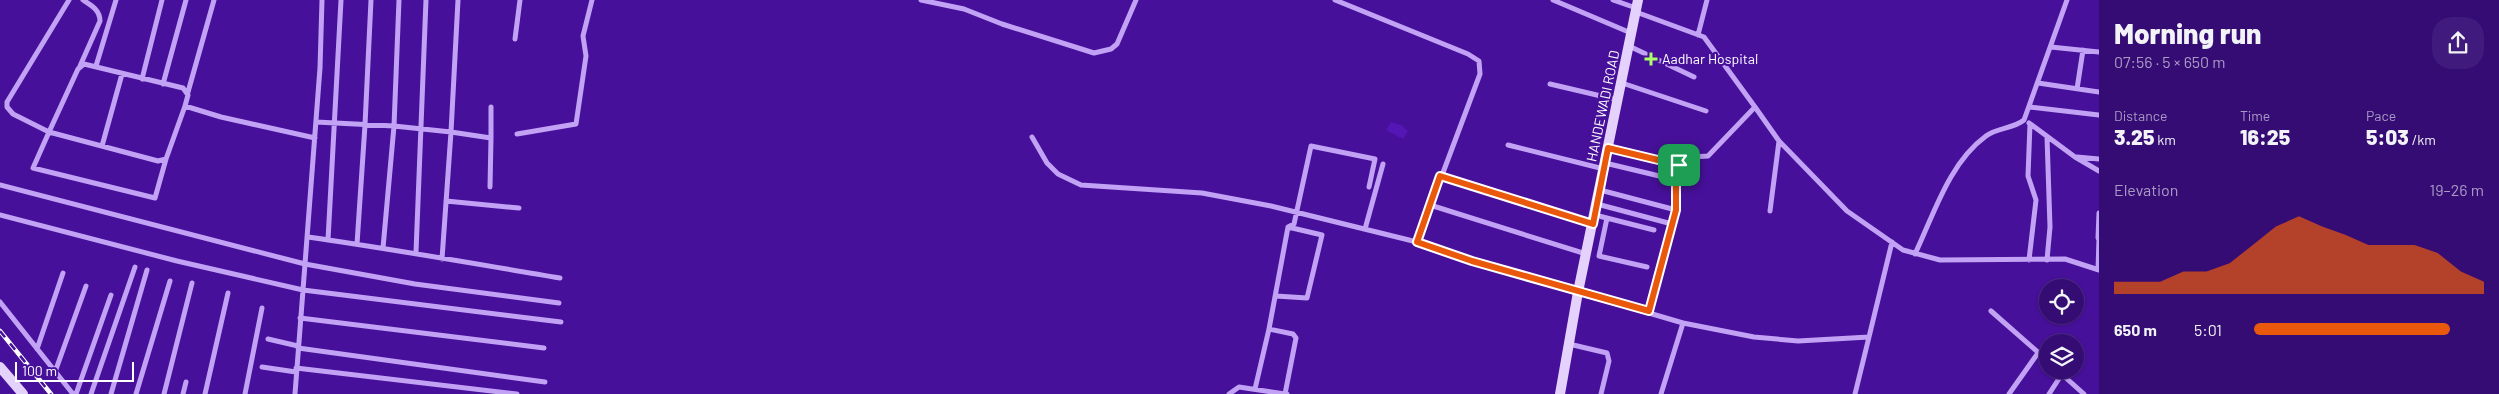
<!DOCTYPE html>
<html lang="en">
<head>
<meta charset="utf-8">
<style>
  :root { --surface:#350c74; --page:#401a7c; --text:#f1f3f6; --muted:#aa9bc5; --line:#4f2c86; --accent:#ea580c }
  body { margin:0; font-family:Barlow,sans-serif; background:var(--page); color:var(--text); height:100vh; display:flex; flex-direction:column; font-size:19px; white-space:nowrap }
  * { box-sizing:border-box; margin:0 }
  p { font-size:16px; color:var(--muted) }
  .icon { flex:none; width:28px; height:28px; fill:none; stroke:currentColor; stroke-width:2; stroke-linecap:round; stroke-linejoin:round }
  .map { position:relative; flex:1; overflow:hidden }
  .sheet { display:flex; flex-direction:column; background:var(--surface); width:400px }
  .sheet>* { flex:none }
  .controls { position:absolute; left:2039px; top:279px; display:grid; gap:10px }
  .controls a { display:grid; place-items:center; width:45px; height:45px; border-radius:50%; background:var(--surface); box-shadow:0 1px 4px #0004,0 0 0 1px var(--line); font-size:25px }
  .scale { position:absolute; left:15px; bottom:12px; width:119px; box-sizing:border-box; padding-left:5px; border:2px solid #fff; border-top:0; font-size:14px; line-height:18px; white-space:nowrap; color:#fff; -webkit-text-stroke:4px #47109a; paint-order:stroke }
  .pin { position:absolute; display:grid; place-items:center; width:42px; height:42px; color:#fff; margin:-21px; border-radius:10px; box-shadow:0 2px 8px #0006 }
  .round { display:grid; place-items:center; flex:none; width:52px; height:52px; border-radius:20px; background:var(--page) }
  .overview { display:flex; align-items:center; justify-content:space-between; height:85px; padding:0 15px }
  h1 { font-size:28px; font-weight:800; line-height:38px }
  .metrics { display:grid; grid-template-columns:repeat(3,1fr); gap:8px; height:85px; padding:5px 15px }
  .metrics div { display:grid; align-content:center }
  .metrics b { font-size:21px; font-weight:800 }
  .metrics small { font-size:14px; font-weight:400 }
  .metrics p { font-size:14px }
  .chart { height:140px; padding:10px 15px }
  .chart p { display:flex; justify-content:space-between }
  .chart svg { width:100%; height:90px; margin-top:5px; fill:var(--accent); opacity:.7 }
  ul { padding:0 15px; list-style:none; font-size:16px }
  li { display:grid; grid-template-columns:80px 60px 1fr; align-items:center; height:38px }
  li i { height:12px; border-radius:6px; background:var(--accent) }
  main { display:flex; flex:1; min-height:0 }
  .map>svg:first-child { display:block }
</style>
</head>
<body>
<main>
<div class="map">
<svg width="2099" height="394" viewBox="0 0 2099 394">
  <rect width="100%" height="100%" fill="#47109a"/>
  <!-- green -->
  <path fill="#5417b5" d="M1391,122L1401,125L1408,131L1403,139L1386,130Z"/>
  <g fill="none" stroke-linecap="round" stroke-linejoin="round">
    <!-- street -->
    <path stroke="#c2a2f5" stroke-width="5" d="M69,0L7,102V107L13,114L49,132L33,168L155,198L166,159L185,106L221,117L315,138
      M322,0L320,68L303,290L561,322
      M458,0L451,132L491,138L490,187
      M921,0L964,9L1002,24L1094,53L1111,49L1117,44L1136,0
      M1335,0L1468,54L1479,61L1480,74L1417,242
      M1553,0L1631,33
      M1613,0L1636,8
      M1636,12L1704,37L1755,107
      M1698,35L1707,0
      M515,39L520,0
      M1629,46L1694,77
      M2051,47L2099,52
      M80,66L100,21C100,10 91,5 83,0
      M96,66L116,0
      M142,79L162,0
      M1622,83L1706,111
      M2038,83L2099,92
      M163,84L186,0
      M1550,84L1618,100
      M2077,89L2083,50
      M188,92L214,0
      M491,107V138
      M2030,107L2099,115
      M316,122L394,126L451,132L442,259
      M2029,123L2075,157L2099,171
      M517,134L576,124L586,56L583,36L592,0
      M1032,137L1047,163L1058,174L1081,185L1202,193L1271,206L1417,242L1472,261L1683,323L1754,337L1798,341L1869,337L1855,394
      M1508,145L1604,169
      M102,146L122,74
      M1608,148L1679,165
      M2077,157L2099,159
      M166,159L158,161L49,132L78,69L84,64L183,88L188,95L185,106
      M1605,163L1676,180
      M1440,176L1592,224
      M0,185L305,264L415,284L559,303
      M1600,190L1676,210
      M446,201L519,208
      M1597,204L1672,224
      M1430,205L1586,254
      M1770,211L1779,141
      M0,215L177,261L303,290L295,394
      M1595,215L1654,230
      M1607,218L1599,256L1647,267
      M1365,229L1383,164
      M308,237C392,249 476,264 560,278
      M2098,238L2099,213
      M328,240L341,0
      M357,244L365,125L371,0
      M383,248L394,126L399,0
      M416,252L426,0
      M1915,254C1934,214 1949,163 1986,136C1998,127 2013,129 2024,120L2067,0
      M2029,260L2036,200L2028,176L2030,124
      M2047,260L2050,227L2047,137
      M2098,270L2099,238
      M1276,296L1307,298L1322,235L1288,227
      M0,302L73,394
      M1649,311L1676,210V180L1680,163L1692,157L1708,156L1755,107L1779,141L1847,211L1903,250L1940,260L2065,259L2099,270
      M1991,311L2048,361
      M300,318L544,348
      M1869,337L1892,242
      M268,339L298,346
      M1569,344L1607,353L1609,361L1601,394
      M298,348L545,382
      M37,349L63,273
      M262,367L296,372
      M296,368L517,394
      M2057,370L2084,394
      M55,372L86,286
      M1255,389L1269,329
      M76,394L111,295
      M91,394L135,267
      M111,394L147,270
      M136,394L170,281
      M164,394L192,283
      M183,394L186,382
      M205,394L228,293
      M245,394L262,308
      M1229,394L1239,387L1285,394
      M1287,394H1285L1296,338L1293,334L1269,329L1288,227L1294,224L1311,146L1375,159L1369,187
      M1661,394L1683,323
      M2009,394L2038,353
      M2049,394L2062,374"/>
    <!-- secondary -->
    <path stroke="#e4d2fd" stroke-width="10" d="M0,367L23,394
      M1560,394L1578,292L1638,0"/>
    <defs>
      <path id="rail" d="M0,331L51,394"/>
    </defs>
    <!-- rail casing -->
    <use href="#rail" stroke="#fff" stroke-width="4.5"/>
    <!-- rail -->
    <use href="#rail" stroke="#47109a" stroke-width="2.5" stroke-dasharray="8" stroke-linecap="butt"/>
  </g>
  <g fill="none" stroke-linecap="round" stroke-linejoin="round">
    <defs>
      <path id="route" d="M1608,148L1679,165L1676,180V210L1649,311L1472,261L1417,242L1440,176L1593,224Z"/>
    </defs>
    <!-- route casing -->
    <use href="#route" stroke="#fff" stroke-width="10"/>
    <!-- route -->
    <use href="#route" stroke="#ea580c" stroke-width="6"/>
  </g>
  <!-- markers -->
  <path fill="#abff66" stroke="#47109a" stroke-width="2" d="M1648.5 51.5h5v5h5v5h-5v5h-5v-5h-5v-5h5z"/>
  <g text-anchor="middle" stroke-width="4.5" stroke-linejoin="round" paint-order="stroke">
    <!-- poi labels -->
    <g font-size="14" fill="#fff" stroke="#47109a" text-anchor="start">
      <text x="1662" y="64">Aadhar Hospital</text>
    </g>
    <!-- street labels -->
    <g font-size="14" fill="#fff" stroke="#47109a">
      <text transform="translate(1603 106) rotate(-78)" y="5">HANDEWADI ROAD</text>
    </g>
  </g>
</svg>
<div class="controls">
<a><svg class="icon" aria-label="locate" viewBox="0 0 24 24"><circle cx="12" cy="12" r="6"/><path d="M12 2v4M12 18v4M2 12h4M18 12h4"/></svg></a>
<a><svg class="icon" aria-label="layers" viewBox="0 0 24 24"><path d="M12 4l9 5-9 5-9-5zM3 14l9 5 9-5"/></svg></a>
</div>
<div class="scale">100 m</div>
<div class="pin" style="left:1679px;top:165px;background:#1e9e55"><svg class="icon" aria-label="arrive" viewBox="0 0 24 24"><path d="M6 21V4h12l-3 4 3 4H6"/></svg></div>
</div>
<section class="sheet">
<div class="overview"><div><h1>Morning run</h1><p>07:56 · 5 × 650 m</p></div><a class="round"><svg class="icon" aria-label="share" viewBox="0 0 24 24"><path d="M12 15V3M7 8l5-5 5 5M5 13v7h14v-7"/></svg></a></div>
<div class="metrics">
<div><p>Distance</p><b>3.25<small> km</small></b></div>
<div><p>Time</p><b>16:25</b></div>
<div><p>Pace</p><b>5:03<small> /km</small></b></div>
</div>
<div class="chart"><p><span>Elevation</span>19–26 m</p>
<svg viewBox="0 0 160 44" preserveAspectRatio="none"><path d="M0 44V38L10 38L20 38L30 33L40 33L50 29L60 20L70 11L80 6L90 11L100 15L110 20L120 20L130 20L140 24L150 33L160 38V44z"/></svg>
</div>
<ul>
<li><b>650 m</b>5:01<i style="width:85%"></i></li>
</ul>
</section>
</main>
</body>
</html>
